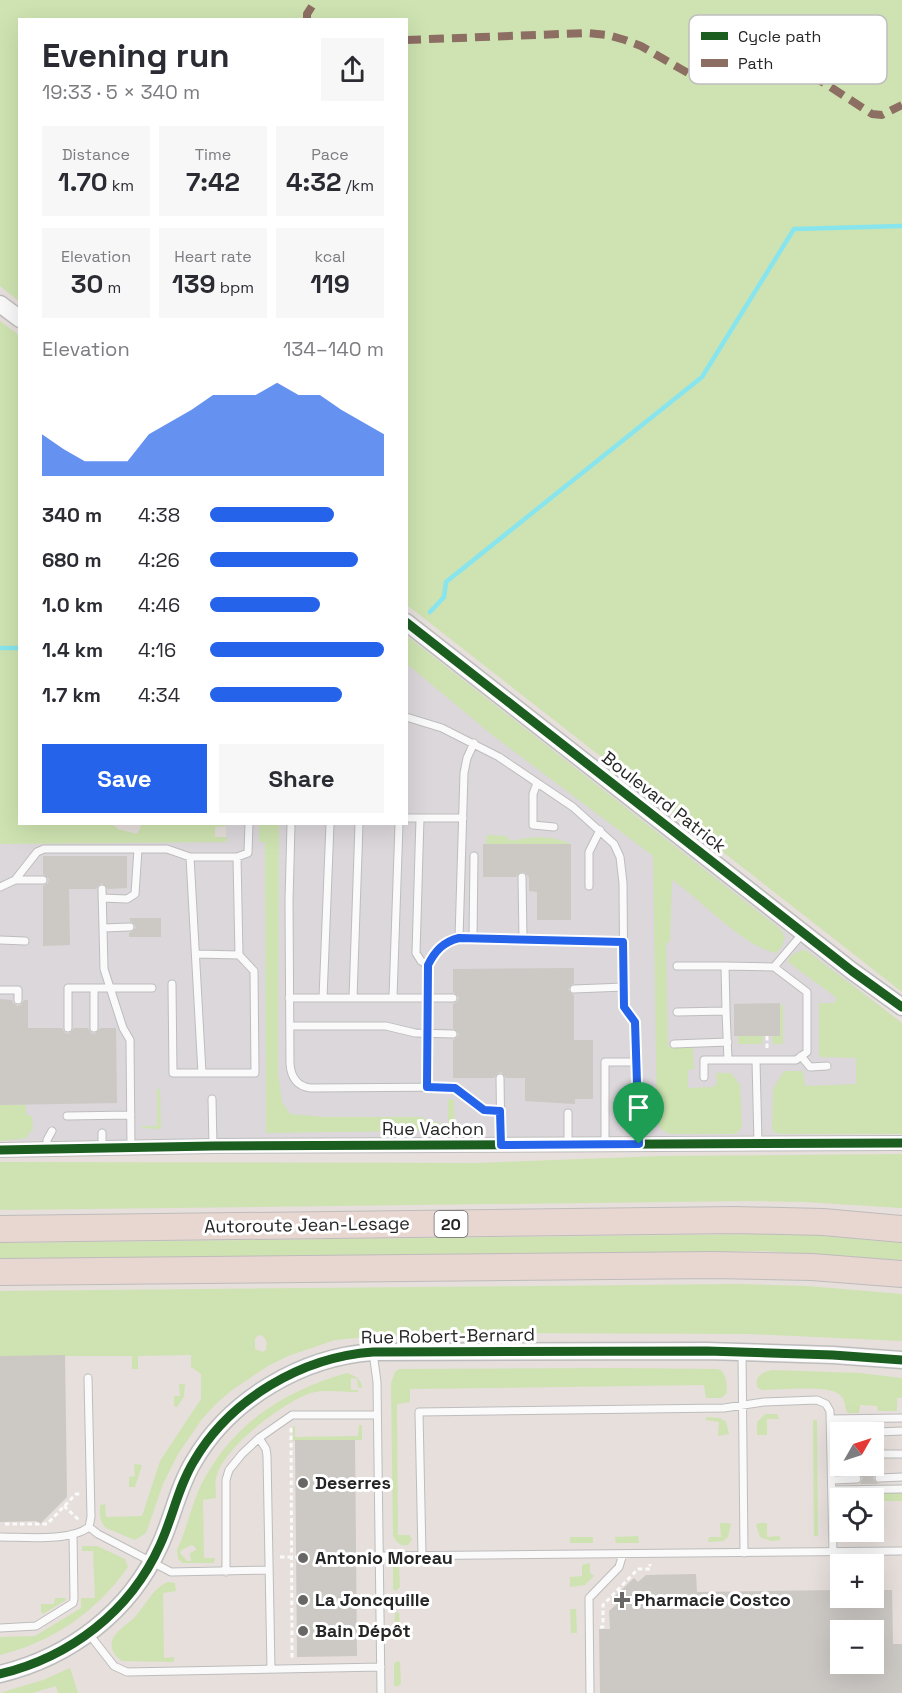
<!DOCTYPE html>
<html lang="en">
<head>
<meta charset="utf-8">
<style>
  :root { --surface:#fff; --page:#f7f7f7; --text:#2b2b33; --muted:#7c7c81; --accent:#2563eb }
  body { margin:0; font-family:"Space Grotesk",sans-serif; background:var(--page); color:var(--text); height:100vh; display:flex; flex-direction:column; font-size:22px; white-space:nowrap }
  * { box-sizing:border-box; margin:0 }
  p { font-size:20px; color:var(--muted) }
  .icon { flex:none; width:33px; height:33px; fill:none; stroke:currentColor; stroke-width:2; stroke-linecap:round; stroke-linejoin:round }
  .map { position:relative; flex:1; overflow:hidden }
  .details { position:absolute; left:18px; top:18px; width:390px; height:807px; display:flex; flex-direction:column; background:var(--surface); border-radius:0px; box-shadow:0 6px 24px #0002 }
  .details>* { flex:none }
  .needle { width:39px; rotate:51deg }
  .fabs { position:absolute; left:830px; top:1422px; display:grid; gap:12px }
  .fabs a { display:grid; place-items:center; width:54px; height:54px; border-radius:0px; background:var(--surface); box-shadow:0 6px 24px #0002; font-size:30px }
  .pin { position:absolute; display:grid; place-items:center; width:51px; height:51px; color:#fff; margin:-62px -26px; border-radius:50% 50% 50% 0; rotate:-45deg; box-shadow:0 0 6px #0007 }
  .pin .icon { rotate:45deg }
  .round { display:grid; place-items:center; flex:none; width:63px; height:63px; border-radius:0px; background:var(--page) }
  .overview { display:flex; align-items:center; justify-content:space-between; height:102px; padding:0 24px }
  h1 { font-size:33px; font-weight:600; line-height:45px }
  .stats { display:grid; grid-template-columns:repeat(3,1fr); gap:9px; height:102px; padding:6px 24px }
  .stats div { display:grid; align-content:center; border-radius:0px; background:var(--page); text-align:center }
  .stats b { font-size:26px; font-weight:600 }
  .stats small { font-size:16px; font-weight:400 }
  .stats p { font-size:16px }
  .chart { height:168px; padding:12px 24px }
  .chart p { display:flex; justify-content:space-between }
  .chart svg { width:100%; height:108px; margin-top:6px; fill:var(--accent); opacity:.7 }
  .action { display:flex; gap:12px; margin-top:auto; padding:12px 24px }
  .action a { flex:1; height:69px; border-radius:0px; background:var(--accent); color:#fff; font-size:24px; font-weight:600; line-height:69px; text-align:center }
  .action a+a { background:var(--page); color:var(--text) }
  ul { padding:0 24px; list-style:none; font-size:20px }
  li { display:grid; grid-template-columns:96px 72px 1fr; align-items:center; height:45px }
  li i { height:15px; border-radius:8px; background:var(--accent) }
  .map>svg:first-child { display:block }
</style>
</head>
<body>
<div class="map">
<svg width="902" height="1693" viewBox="0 0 902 1693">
  <rect width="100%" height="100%" fill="#e6dfdb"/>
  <!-- industrial -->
  <path fill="#dbd7db" d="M407,636L902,1023V1134L0,1141V844L226,842V824H406Z"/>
  <!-- green -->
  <path fill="#cee3b1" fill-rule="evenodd" d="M0,0H902V992L407,605L406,20H20L19,301L0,286Z
    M0,321L20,336V824H112L118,829L137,834L141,826L139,824H226V826L215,827V837H227L226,842L0,844Z
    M407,636L780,929L785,937L782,946L776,953C742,946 701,899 672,880L670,942L666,943L668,1047L693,1048L694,1069L688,1070V1088L713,1087L717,1084L716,1073H731L740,1085L742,1127L736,1134H670L662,1130L657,1123L653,856L491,734L407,664Z
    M259,824H279L278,1074L282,1102L290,1114L325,1117H421C431,1120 438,1124 448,1125V1099L454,1100L455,1125H477V1130L266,1133L265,842H259Z
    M487,835L506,836L511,841C532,836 551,835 571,844H486Z
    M802,950L807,951L902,1023V1134H781L774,1132L772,1127L773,1089L784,1071H803L805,1086L856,1084V1058L819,1057V1003H834L837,998L788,962L790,956Z
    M780,1005H783V1044H773L772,1036L780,1035Z
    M738,1036H763L762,1044H738Z
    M157,1089H160L161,1129L142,1128V1126H157Z
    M0,1105H26V1115L32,1116L33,1130L30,1131L27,1138L0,1141Z
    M902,1154V1208L805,1202L748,1201L0,1210V1162L478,1163L661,1156Z
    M762,1234L813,1235L902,1243V1261L764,1251L638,1254L0,1261V1243Z
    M739,1284L807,1286L902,1294V1341L750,1334L478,1333L377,1336L335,1340L288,1356L268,1366L232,1390L217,1403L202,1419L178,1454L163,1484L146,1533L135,1540L106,1528C99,1521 100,1514 100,1505L105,1504L106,1517L142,1516L160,1461L201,1399V1374L191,1367V1355L138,1356V1369H132V1356H0V1291ZM258,1335L263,1336L267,1342L266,1350L263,1352L255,1349V1339Z
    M616,1368L718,1369L722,1371L726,1379L727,1393L721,1398H706L704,1385L410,1389V1402L397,1404L398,1535H409L412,1539L408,1545C401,1547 396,1542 393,1536L391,1383L395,1372L399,1369Z
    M772,1370L859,1373L902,1378V1398H897V1411H878L877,1406L860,1405L859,1413H848C844,1408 846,1401 841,1396C832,1384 778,1390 762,1390L758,1388C753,1377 763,1372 772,1370Z
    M347,1373C355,1376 361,1378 362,1388H358L357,1379L351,1378V1390H358V1392C343,1392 324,1389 311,1393C283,1402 225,1447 217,1475C214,1482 216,1491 216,1498L203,1500L204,1558H215L214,1563H183L178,1559L177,1550C187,1529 191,1506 201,1485C232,1424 282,1392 347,1373ZM192,1545L195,1547L196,1550L190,1553L191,1561H187L180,1553L181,1550Z
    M179,1384H185L184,1397L177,1407L174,1406V1396H180Z
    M765,1414H777L779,1419H767V1435H757V1422Z
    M707,1417L720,1418L726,1422L729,1434L718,1436L719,1422L705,1420Z
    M813,1420H817L818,1536H814Z
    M359,1425H362V1440L293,1441V1426L295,1427V1437L358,1436Z
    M134,1464L142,1465L135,1487H129V1477L135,1476Z
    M902,1492V1501H873V1498H852V1493Z
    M720,1523H729L731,1524L728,1537L723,1541L709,1542L708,1541L709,1537H721Z
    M758,1523H767V1537L779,1536L781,1540L771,1541L760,1537L756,1525Z
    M638,1536L639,1543H616L615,1537Z
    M570,1537H593V1543H570Z
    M82,1546H97L125,1559L128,1567C96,1612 53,1642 0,1655V1637L35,1636L81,1608V1598H95L93,1551H82Z
    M590,1563V1573L594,1576L585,1585L570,1587V1577L582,1576V1565Z
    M396,1564L399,1566L400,1587L396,1591L393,1589V1567Z
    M168,1582L175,1583L176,1591L163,1593L164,1658L174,1657V1662L122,1661C116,1657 110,1650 112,1641C114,1632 128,1624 135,1617C145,1606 154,1587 168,1582Z
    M55,1598H65L66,1600L43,1614L41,1612V1604H54Z
    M570,1609H576L577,1633H571Z
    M395,1612L399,1613L400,1634L396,1637L394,1635Z
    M397,1661L400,1662L401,1684L397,1687L394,1685V1664Z
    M70,1668L78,1693H58L56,1686L32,1693H0L43,1680Z"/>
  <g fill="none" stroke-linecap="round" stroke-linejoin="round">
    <!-- stream -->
    <path stroke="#88e5ee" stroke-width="4.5" d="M430,612L444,597L446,582L702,377L794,229L902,226
      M0,648H20"/>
  </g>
  <!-- building -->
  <path fill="#ccc8c4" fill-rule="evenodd" d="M483,844H571V920H537V892L529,891V877L524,872L519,873L516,877H483Z
    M43,856H127V888L108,889L102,883L99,885L96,889H69L70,945L43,946V886L48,883L49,879L43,874Z
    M130,918H161V937H129V933L133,931L136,927L134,924L130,921Z
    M574,968V983L568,989L570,992L574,995V1040H593V1099H575V1104L525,1101V1078H506L501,1072L497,1074L494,1078H453V1040L457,1037L459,1034L453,1028V1004L458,1001L459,997L453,992V969Z
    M0,999L12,1000L13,1003L17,1006L21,1005L24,1000H28V1028H62L65,1033L69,1034L74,1028H88L91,1033L95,1034L100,1028H116L117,1103L0,1105Z
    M780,1003V1036H734V1004Z
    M65,1355L67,1497L40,1524L36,1521L0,1522V1356Z
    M295,1440H355L357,1656L297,1657Z
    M857,1466H879V1472L876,1474L873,1478L875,1481L879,1484H860L863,1478L857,1473Z
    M696,1574L697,1592L840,1590V1598H873V1590H892L893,1644H902V1693H600L599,1629H610L609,1611L617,1604L612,1599L634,1578L638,1582L646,1575ZM840,1630H873V1664H840Z"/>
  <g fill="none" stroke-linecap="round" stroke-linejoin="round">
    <defs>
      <path id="service" d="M406,717L442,728L499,757L573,807L614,844L620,857L623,883L624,1007L635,1022L637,1062
        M537,783L533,794V825L554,827
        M406,818H463
        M420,818L416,953L421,961L428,965
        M291,824L289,901L290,1064C291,1077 297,1086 310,1088L455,1087C466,1092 473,1108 484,1110C489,1112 496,1111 500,1111
        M474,856L473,938L523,939
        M190,857L202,1073
        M237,857L248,853L249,824
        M522,877L523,939L623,942
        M15,880L37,852L44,849H167L190,857H237L239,955L254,971L255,1073H173L172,984
        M589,886V852L600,830
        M0,887L15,880H43
        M102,889L104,969L123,1028L130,1040L131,1148
        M102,898L127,899L135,894L138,849
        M103,928L130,927
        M459,938L464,773L467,758L474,743
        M0,940L25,941
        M196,954L239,955
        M677,966H725
        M574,989L624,987
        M0,990H18V1000
        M393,997L399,824
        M289,998H453
        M323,998L330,824
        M353,998L359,824
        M726,1011L725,966L774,967L803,933
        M677,1012L726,1011L728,1060
        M290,1026H386L415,1033L453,1034
        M68,1028V988H152
        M94,1028V988
        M674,1044L728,1042
        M801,1056L810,1067L827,1066
        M756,1060L758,1144
        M704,1077V1060H796L807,1052V992L774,967
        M500,1078L501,1145
        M427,1087L428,965C438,944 450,938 473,938
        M212,1099L213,1146
        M568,1113V1145
        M67,1116L131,1115
        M102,1133V1148
        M605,1145V1062H637L639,1144
        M47,1149V1140L52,1131
        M373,1352L377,1382L381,1693
        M742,1352L744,1553
        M830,1419L902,1418
        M878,1432L902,1431
        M259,1438L266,1449L267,1456L271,1669
        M879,1454H902
        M879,1478L902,1477
        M832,1480L857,1479
        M832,1490L902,1489
        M89,1527L98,1534L171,1572L269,1570
        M0,1537C24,1537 70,1542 89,1527L91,1517L88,1378
        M422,1555L419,1412L724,1408L764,1402L817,1400L826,1404L830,1411L833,1552
        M379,1556L902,1551
        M226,1572V1480L229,1470L242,1454L259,1438L292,1415H377
        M0,1628L36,1626L73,1603L74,1599L73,1534
        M89,1634L114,1666L127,1672L381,1667
        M590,1693L589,1598L619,1567L623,1554"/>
      <path id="minor" d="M0,1150L213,1146L902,1143"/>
      <path id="tertiary" d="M0,304L20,319
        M406,622L852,971L902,1007
        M0,1674C70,1657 130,1612 160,1545C173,1517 178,1487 194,1461C230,1399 302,1357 373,1352L707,1351L833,1355L902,1360"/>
      <path id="motorway" d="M0,1229L736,1220L823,1222L902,1229
        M0,1272L713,1265L812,1267L902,1274"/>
    </defs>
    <!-- service casing -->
    <use href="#service" stroke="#bebdbd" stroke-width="9"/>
    <!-- minor casing -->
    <use href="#minor" stroke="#bebdbd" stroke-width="16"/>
    <!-- tertiary casing -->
    <use href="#tertiary" stroke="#bebdbd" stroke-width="19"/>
    <!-- motorway casing -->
    <use href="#motorway" stroke="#bebcbb" stroke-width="28"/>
    <!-- path -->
    <path stroke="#fbfafa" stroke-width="3" stroke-dasharray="4.5 3" stroke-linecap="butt" d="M767,1036V1049
      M291,1428L292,1658
      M64,1506L80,1521
      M5,1524H47L76,1494H82
      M280,1557H296
      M600,1627H603V1605L638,1569H650V1564"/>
    <!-- service -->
    <use href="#service" stroke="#fbfafa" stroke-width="7"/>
    <!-- minor -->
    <use href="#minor" stroke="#fbfafa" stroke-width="14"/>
    <!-- tertiary -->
    <use href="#tertiary" stroke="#fbfafa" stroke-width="16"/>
    <!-- motorway -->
    <use href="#motorway" stroke="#e8d6d1" stroke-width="26"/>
    <!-- quiet -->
    <path stroke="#8d6e63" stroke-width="8" stroke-dasharray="15 8" stroke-linecap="butt" d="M307,20V14L316,0
      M406,40L586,33L608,35L625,40L641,46L688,73L799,74L813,77L826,84L872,114L882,115L902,105"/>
    <defs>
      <path id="cycleway" d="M406,622L852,971L902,1007
        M0,1150L213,1146L902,1143
        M0,1674C70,1657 130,1612 160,1545C173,1517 178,1487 194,1461C230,1399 302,1357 373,1352L707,1351L833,1355L902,1360"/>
    </defs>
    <!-- cycleway casing -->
    <use href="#cycleway" stroke="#fff" stroke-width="13"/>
    <!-- cycleway -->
    <use href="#cycleway" stroke="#1b5e20" stroke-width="9"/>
  </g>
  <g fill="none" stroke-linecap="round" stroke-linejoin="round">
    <defs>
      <path id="route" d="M459,938L623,942L624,1007L635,1022L639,1144L501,1145L500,1111L484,1110L455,1088L427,1087L428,965C435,951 443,942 459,938Z"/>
    </defs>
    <!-- route casing -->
    <use href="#route" stroke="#fff" stroke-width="12"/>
    <!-- route -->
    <use href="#route" stroke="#2563eb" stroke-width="8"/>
  </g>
  <!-- markers -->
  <g fill="#696765" stroke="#fff" stroke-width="2">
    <circle cx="303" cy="1483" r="6"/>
    <circle cx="303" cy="1558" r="6"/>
    <circle cx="303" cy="1600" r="6"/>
    <path d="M619 1591h6v6h6v6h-6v6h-6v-6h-6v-6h6z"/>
    <circle cx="303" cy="1631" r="6"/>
  </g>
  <g text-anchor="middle" stroke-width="6" stroke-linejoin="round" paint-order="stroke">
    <!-- shield labels -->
    <rect fill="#fff" stroke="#676767" stroke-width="1.5" x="434.5" y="1211" width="33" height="26" rx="4.5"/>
    <g font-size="16" font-weight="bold" fill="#262626">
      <text x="451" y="1230">20</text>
    </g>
    <!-- street labels -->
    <g font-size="18" fill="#262626" stroke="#fff">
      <text transform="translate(664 802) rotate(38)" y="6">Boulevard Patrick</text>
      <text x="433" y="1135">Rue Vachon</text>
      <text transform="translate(307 1225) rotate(-1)" y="6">Autoroute Jean-Lesage</text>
      <text transform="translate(448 1336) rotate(-1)" y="6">Rue Robert-Bernard</text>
    </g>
    <!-- poi labels -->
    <g font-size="18" font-weight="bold" fill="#262626" stroke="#fff" text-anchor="start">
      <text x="315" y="1489">Deserres</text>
      <text x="315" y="1564">Antonio Moreau</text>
      <text x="315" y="1606">La Joncquille</text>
      <text x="634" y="1606">Pharmacie Costco</text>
      <text x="315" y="1637">Bain Dépôt</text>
    </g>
  </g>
  <!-- legend -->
  <rect x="689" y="15" width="198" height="69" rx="9" fill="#fff" stroke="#bebebe" stroke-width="1.5"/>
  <rect x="701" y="32" width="27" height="8" fill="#1b5e20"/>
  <rect x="701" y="59" width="27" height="8" fill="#8d6e63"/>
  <g font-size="16" fill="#262626">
    <text x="738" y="42">Cycle path</text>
    <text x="738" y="69">Path</text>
  </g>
</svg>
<div class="fabs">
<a><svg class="needle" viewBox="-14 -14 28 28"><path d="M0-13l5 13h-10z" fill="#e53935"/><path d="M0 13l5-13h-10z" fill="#7c7c81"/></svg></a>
<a><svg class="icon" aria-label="locate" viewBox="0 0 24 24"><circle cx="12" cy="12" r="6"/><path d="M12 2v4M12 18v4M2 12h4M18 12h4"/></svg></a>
<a>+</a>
<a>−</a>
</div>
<div class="pin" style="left:639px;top:1144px;background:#1e9e55"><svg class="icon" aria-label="arrive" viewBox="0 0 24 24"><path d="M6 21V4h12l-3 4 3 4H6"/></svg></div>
<section class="details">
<div class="overview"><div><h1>Evening run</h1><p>19:33 · 5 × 340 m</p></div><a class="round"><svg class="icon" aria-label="share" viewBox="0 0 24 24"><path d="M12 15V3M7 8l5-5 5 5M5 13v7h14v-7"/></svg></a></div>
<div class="stats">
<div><p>Distance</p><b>1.70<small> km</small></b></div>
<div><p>Time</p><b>7:42</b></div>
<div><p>Pace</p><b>4:32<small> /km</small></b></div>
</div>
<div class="stats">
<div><p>Elevation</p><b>30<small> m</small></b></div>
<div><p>Heart rate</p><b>139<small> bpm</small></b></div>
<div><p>kcal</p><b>119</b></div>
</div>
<div class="chart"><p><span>Elevation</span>134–140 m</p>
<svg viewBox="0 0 160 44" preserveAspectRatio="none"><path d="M0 44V27L10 33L20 38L30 38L40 38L50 27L60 22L70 17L80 11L90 11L100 11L110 6L120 11L130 11L140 17L150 22L160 27V44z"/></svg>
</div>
<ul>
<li><b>340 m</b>4:38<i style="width:71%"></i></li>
<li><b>680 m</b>4:26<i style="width:85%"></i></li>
<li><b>1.0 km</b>4:46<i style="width:63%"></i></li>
<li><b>1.4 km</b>4:16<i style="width:100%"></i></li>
<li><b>1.7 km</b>4:34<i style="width:76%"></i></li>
</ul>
<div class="action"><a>Save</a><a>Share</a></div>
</section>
</div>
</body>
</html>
